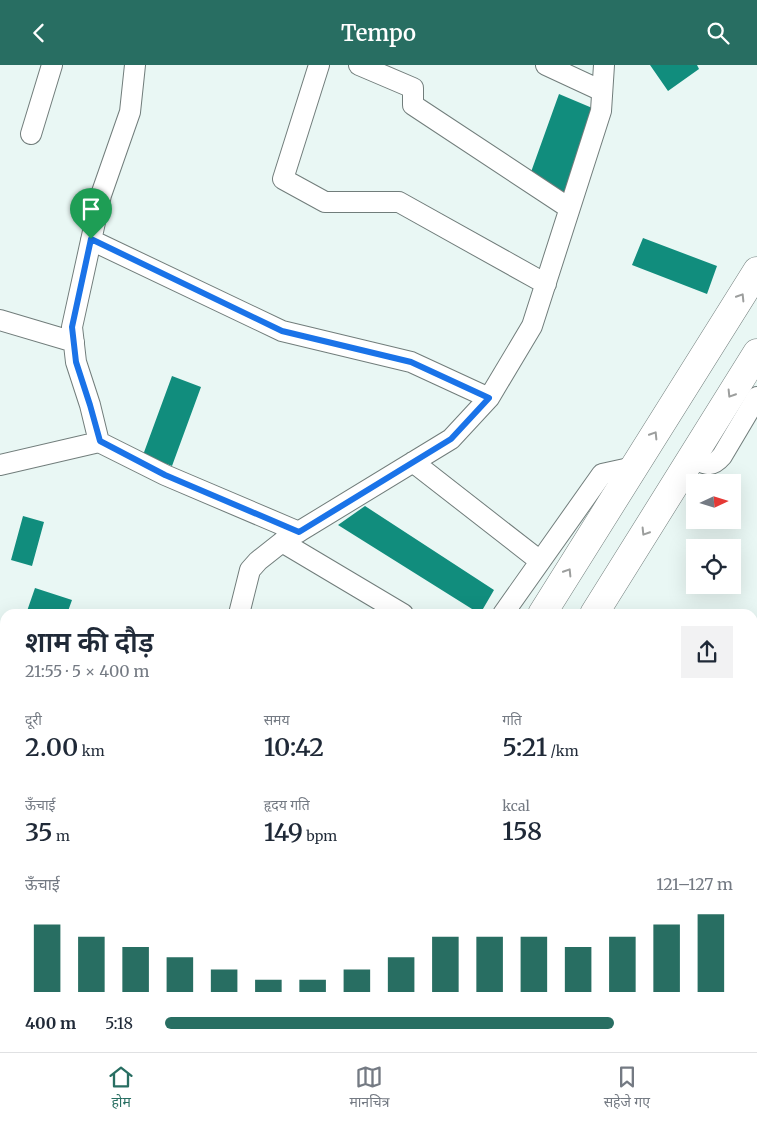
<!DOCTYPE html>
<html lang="hi">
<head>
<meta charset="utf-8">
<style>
  :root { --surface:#fff; --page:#f2f2f3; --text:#1f2937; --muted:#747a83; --line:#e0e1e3; --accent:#286e62 }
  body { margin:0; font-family:Merriweather,"Noto Sans Devanagari",serif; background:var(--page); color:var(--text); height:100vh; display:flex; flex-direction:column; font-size:19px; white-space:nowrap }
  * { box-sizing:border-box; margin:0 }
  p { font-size:16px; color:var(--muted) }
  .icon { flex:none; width:28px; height:28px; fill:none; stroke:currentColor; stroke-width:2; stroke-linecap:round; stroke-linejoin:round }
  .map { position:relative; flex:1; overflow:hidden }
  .panel { position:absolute; left:0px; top:544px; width:758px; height:444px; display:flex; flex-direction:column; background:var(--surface); border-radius:15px 15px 0 0; box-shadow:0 5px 20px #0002 }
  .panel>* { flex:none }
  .needle { width:32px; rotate:86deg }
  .tools { position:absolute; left:686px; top:409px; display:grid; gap:10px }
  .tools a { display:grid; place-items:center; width:55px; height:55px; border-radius:0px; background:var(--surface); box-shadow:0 5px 20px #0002; font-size:25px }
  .pin { position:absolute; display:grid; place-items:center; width:42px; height:42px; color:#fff; margin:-51px -21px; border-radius:50% 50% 50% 0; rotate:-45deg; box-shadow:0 0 5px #0007 }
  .pin .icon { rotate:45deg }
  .round { display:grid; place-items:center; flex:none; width:52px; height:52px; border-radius:0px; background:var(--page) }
  .summary { display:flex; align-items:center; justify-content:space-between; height:85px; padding:0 25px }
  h1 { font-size:28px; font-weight:600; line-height:38px }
  .metrics { display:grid; grid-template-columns:repeat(3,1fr); gap:8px; height:85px; padding:5px 25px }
  .metrics div { display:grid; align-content:center }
  .metrics b { font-size:25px; font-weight:600 }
  .metrics small { font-size:14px; font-weight:400 }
  .metrics p { font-size:14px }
  .chart { height:140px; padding:10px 25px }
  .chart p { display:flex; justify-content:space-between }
  .chart svg { width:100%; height:90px; margin-top:5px; stroke:var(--accent); stroke-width:6 }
  ul { padding:0 25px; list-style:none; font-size:16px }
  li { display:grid; grid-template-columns:80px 60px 1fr; align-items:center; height:38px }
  li i { height:12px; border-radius:6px; background:var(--accent) }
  header { display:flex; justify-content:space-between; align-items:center; height:65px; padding:0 25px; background:var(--accent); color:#fff; font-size:22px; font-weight:600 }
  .tab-bar { display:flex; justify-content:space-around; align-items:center; height:70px; border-top:1px solid var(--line); background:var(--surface); font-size:14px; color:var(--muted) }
  .tab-bar a { display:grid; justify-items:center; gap:2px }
  .tab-bar .current { color:var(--accent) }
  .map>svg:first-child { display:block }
</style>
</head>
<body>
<header><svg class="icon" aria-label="back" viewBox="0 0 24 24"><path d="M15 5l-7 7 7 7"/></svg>Tempo<svg class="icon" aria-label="search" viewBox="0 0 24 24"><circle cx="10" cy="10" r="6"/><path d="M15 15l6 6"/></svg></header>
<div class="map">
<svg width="757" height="987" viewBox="0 0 757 987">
  <rect width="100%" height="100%" fill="#e9f7f4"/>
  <!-- building -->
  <path fill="#118d7d" d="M650,0H697L699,4L668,26Z
    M559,29L597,45L565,129L531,107Z
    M643,173L717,201L707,229L632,200Z
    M172,311L201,322L172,401L143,390Z
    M365,441L494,525L480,549L338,460Z
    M23,451L44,457L32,501L11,495Z
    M35,523L72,535L67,549H26Z
    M5,616V637L0,635V630Z"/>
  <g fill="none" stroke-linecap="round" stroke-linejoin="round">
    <defs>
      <path id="lane" d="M618,982L623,987"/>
      <path id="street" d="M319,0L283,114L325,137H399L546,219
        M359,0L413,23V40L569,143
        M546,0L602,26
        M31,69L52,0
        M91,175L282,266L411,297L489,333
        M0,255L74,277
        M99,377L90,340L76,297L72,262L101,130L130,47L135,0
        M691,393C705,399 711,404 722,391L757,332
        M413,397L540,496
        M0,400L99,377L165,410L299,467
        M282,477L403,549
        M239,549L250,505L258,496L282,477L451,374L489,333L532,261L601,46L604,0
        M503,549L602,409L634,402
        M0,644L5,646
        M0,710L5,712
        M134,987L135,982"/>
      <path id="secondary" d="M542,549L757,206
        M594,549L757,288
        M267,987L270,982
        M321,987L324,982"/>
    </defs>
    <!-- lane casing -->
    <use href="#lane" stroke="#717d7b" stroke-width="12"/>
    <!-- street casing -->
    <use href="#street" stroke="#717d7b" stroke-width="22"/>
    <!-- secondary casing -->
    <use href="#secondary" stroke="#717d7b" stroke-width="29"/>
    <!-- lane -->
    <use href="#lane" stroke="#fff" stroke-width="10"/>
    <!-- street -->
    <use href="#street" stroke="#fff" stroke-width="20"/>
    <!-- secondary -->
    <use href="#secondary" stroke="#fff" stroke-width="28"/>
  </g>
  <!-- one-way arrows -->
  <defs><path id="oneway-chevron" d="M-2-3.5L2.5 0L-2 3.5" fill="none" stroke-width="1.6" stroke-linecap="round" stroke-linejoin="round" transform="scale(1.25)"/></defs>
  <g stroke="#9c9e9d">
    <use href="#oneway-chevron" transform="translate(741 232) rotate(-58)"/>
    <use href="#oneway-chevron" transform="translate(731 329) rotate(122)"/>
    <use href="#oneway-chevron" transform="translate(654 370) rotate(-58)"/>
    <use href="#oneway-chevron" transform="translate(645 467) rotate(122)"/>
    <use href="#oneway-chevron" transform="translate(568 507) rotate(-58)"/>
  </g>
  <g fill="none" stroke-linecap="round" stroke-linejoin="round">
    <defs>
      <path id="route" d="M91,174L282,266L411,297L489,333L451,374L299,467L165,410L100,376L90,340L76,297L72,262Z"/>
    </defs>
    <!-- route casing -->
    <use href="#route" stroke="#fff" stroke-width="10"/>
    <!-- route -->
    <use href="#route" stroke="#1a73e8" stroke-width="6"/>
  </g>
</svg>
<div class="tools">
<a><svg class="needle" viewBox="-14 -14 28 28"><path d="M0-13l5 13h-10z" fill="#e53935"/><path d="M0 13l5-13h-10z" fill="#747a83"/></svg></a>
<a><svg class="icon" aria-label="locate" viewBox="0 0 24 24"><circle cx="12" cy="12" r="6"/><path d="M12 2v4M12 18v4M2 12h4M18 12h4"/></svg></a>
</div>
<div class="pin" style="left:91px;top:174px;background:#1e9e55"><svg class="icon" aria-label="arrive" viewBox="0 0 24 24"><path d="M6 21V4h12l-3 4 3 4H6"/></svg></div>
<section class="panel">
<div class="summary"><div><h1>शाम की दौड़</h1><p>21:55 · 5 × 400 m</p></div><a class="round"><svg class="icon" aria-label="share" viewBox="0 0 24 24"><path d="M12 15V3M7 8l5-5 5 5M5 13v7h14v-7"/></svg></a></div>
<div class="metrics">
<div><p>दूरी</p><b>2.00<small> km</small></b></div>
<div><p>समय</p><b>10:42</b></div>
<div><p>गति</p><b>5:21<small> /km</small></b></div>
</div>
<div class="metrics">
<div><p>ऊँचाई</p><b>35<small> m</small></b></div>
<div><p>हृदय गति</p><b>149<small> bpm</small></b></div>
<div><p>kcal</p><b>158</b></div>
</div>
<div class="chart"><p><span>ऊँचाई</span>121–127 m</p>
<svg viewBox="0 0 160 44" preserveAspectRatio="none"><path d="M5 44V11M15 44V17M25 44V22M35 44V27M45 44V33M55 44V38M65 44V38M75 44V33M85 44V27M95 44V17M105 44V17M115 44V17M125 44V22M135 44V17M145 44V11M155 44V6"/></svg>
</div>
<ul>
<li><b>400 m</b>5:18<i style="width:79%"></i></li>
</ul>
</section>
</div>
<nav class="tab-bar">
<a class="current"><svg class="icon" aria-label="home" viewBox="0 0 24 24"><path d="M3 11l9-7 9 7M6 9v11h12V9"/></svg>होम</a>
<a><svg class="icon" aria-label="map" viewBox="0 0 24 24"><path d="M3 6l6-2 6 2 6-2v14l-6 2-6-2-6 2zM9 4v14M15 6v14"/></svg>मानचित्र</a>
<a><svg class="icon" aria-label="saved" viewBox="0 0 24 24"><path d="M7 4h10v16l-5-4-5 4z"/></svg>सहेजे गए</a>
</nav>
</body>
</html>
